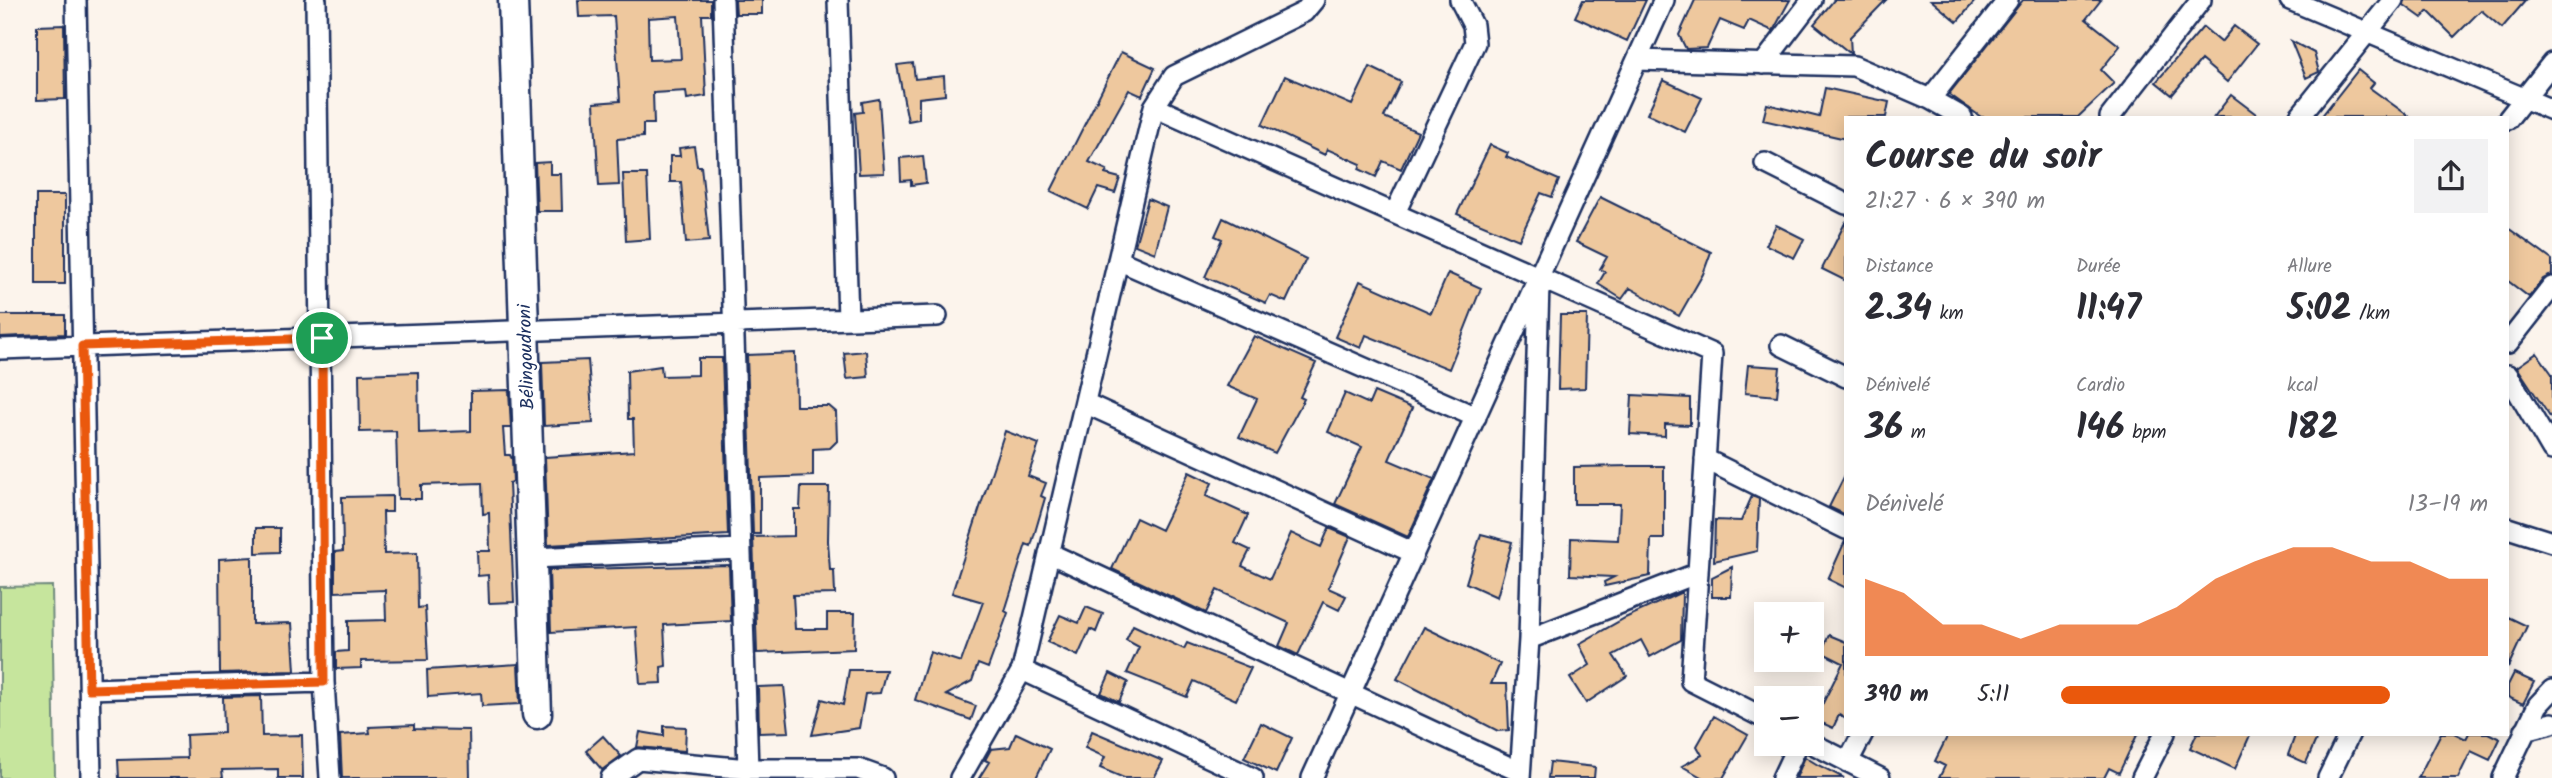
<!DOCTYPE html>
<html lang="fr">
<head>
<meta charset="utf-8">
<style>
  :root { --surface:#fff; --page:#f2f2f3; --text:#2b2b33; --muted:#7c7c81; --accent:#ea580c }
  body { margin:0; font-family:Kalam,sans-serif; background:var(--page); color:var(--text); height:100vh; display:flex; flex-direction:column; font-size:26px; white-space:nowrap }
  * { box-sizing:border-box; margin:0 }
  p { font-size:23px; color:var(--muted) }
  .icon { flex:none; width:38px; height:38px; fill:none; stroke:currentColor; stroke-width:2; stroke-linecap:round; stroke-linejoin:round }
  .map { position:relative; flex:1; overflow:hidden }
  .drawer { position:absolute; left:1844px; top:116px; width:665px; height:620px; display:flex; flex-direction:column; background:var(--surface); border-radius:0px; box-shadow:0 4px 18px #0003 }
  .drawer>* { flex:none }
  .buttons { position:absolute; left:1754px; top:602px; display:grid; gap:14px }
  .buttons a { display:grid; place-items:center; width:70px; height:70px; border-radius:0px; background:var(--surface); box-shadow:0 4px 18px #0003; font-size:35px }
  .pin { position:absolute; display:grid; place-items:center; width:60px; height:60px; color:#fff; margin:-30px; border:4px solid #fff; border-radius:50%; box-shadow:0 2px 7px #0007 }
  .round { display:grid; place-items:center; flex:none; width:74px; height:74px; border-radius:0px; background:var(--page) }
  .overview { display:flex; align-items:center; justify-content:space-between; height:119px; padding:0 21px }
  h1 { font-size:38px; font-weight:700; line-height:52px }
  .figures { display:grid; grid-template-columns:repeat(3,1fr); gap:10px; height:119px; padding:7px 21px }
  .figures div { display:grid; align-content:center }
  .figures b { font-size:35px; font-weight:700 }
  .figures small { font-size:19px; font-weight:400 }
  .figures p { font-size:19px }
  .chart { height:196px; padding:14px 21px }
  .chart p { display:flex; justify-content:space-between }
  .chart svg { width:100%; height:126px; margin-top:7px; fill:var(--accent); opacity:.7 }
  ul { padding:0 21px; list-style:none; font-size:23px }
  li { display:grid; grid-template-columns:112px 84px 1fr; align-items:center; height:52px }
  li i { height:18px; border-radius:9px; background:var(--accent) }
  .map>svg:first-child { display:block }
</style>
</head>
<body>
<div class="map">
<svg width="2552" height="778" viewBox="0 0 2552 778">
  <rect width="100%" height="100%" fill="#fcf4ec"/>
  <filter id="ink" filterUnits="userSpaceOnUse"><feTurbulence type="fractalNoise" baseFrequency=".0143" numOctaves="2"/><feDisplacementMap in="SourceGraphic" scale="14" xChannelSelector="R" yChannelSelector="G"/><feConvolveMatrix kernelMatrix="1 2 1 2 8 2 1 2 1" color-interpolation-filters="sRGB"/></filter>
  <g filter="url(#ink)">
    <!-- green -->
    <path fill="#c6e59d" stroke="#708a7e" stroke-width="2" d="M52,586L55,778H0V587Z"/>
    <!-- building -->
    <path fill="#eec89e" stroke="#1b2f5e" stroke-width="2" fill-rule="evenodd" d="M578,0H711V15H702L706,96L687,99L686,91L653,93L654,124H643V137L617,139L619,185L599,186L594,103L620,101L614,16L579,17ZM678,16L681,59L649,60L648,18Z
      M735,0H762V14H736Z
      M1583,0H1646L1627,41L1575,17Z
      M1695,0H1790L1773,31L1749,20L1744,30L1720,20L1707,48L1686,49L1679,35Z
      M1834,0H1886L1850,37L1851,54L1814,24Z
      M1931,0H1976L1957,22Z
      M2023,0H2101L2086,19L2120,46L2101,70L2114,83L2078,117H1981L1949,94Z
      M2405,0H2526L2502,28L2481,10L2454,37L2428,11L2422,18L2404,5Z
      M64,25L65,99L37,100V26Z
      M2234,26L2257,44L2227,82L2201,60L2172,95L2156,82L2203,27L2221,42Z
      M2291,41L2314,53L2319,72L2306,78Z
      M1121,52L1155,68L1142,96L1129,90L1089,162L1107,170L1105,174L1120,178L1115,193L1098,188L1088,209L1051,191Z
      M913,63L915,79L944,76L945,95L919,98V119L908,121L897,65Z
      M1370,67L1401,82L1384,117L1418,132L1401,169L1383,161L1376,177L1359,169L1361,164L1327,149L1325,155L1262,125L1285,76L1352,105Z
      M2358,70L2374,83L2370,88L2410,117H2321Z
      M1663,80L1702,98L1685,132L1647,114Z
      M1825,88L1889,102L1886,117H1846V139L1763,120L1767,104L1819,117Z
      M2231,95L2260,117H2214Z
      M879,99L884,173L859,174L855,113L863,112L862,102Z
      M1490,145L1508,153L1506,157L1559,180L1552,197L1541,193L1519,240L1457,214Z
      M694,146L697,166H701L709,241L686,243L681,182H670V156H680L679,148Z
      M923,156L926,183L911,185V180L901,181L900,158Z
      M550,162V174H561L562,211H537L535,163Z
      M623,174H647L650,239L626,241Z
      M36,195H65V284H36Z
      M1600,197L1711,252L1703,274L1679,316L1630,288L1622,299L1598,284L1605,272L1600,269L1607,257L1576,242Z
      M1148,199L1167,207L1155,253L1135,245Z
      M1223,218L1306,259L1286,302L1270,295L1266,303L1205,277L1222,239L1215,236Z
      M1846,221V281L1822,269Z
      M1776,225L1804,239L1794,258L1766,245Z
      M2508,228L2552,260V275L2543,279L2529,297L2508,281Z
      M1448,273L1481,288L1449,369L1366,335L1361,348L1335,337L1360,281L1431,313Z
      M0,315H65V334L0,337Z
      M1560,315H1587L1585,388L1558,389Z
      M1254,336L1316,363L1300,397L1304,399L1275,453L1239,437L1257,399L1227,386Z
      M866,351L868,377L847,379L844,353Z
      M795,353L796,406H829L836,412L837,441L830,448L813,449V476L760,478V534H753L747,355Z
      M2537,353L2552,374V420L2517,367Z
      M698,358H722L728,535L548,545L545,457L634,451L633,419H628L627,371L661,366L662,376L698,375Z
      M588,360L593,423L544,426L542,362Z
      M1748,365L1780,367L1777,396L1745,393Z
      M418,372L419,433L471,431V391L509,390L511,428H503L505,455H510L512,459L513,482L509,483L514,602L489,603L488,575L478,576L477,551H490L489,513L483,514L482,483L421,485V499H398L396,431L360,432L359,374Z
      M1374,392L1412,408L1389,460L1434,479L1408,537L1335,504L1362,447L1328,432L1345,393L1369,404Z
      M1632,395L1690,398V425L1665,424V436L1630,434Z
      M1005,431L1039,444L1028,476L1046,483L1041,496L1045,498L1031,546L1026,544L1005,611L1008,613L988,668L978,664L972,681L946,695L976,706L971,720L915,700L930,652L961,662L983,602L952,593Z
      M1633,466H1664V539H1651L1650,576L1605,586L1604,582L1614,577L1570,575L1571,538L1618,540L1620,504H1574V467Z
      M1189,472L1212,483L1206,496L1248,515L1235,543L1250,550L1242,566L1270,579L1291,533L1321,547L1329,528L1350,537L1328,588L1346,596L1339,610L1323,602L1298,655L1279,646L1289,623L1217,590L1206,613L1112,569L1136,518L1161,530Z
      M1846,473V515L1829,507Z
      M801,487H829L828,541L830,570H834L835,594L793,595L795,629H827V613H855L854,649L757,653L753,537L794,536V509H800Z
      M392,496V512H383L384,554L417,553L418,608L425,607L428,660L361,661V668L336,669V652L348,651V621L386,620L385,590L335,592V552L343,551L342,497Z
      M1752,496L1759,499L1757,551L1714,561L1715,520L1741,521Z
      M256,528H280V552L256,553Z
      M1481,534L1512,542L1497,597L1466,583Z
      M1845,541H1846V588L1828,579Z
      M252,557V624L292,623L295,671L220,673L219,559Z
      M729,565L731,621L664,625L666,666L661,667L662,683L640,684L636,627L551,632L549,570Z
      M1732,567L1731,597H1712V577Z
      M1682,592L1681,640L1650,657L1641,640L1613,655L1627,676L1586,703L1570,678L1590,665L1579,644L1625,618Z
      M1086,607L1103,614L1096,632L1090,629L1078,656L1047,642L1060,615L1079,623Z
      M2508,617L2527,626L2508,667Z
      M1133,625L1184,649L1187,643L1251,668L1236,700L1194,681L1187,697L1127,673L1139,647L1126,640Z
      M1424,627L1500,664L1491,684H1507L1509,730L1498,731L1397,679Z
      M1829,635L1846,642V719L1839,715L1833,728L1811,718V700L1822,705L1843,663L1821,652Z
      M518,664L520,704L482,706L481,693L428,697L427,670Z
      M849,670H886L880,693L865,694L859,728L812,735L822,699L843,705Z
      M1110,673L1128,682L1119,702L1101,693Z
      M2514,673L2534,682L2523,704L2508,697V685Z
      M784,686L789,732L759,733L758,687Z
      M261,696L262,736L302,735L303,778H278V769L222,770L223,778H119L118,760L187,758L186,735L224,733L223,697Z
      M1714,716L1748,735L1723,778H1703L1682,766L1702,755L1697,746Z
      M1261,723L1292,738L1276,773L1244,758Z
      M414,725V729L469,730L470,778H342L340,735L370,733L369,727Z
      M664,726L686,727L685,751L637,747L640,732L664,736Z
      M1092,731L1163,761L1154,778H1124L1100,768L1105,757L1085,748Z
      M1016,733L1050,749L1036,778H979L989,762L985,760L991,749L1010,747Z
      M1949,733H2138L2119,773L2109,768L2104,778H1939L1945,766L1935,761Z
      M2197,733H2251L2235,769L2190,748Z
      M2296,733H2319L2306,763L2288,755Z
      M2441,733H2454L2466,739L2469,733H2488L2500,739L2490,760L2471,751L2458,778H2418Z
      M603,736L621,756L602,770L586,751Z
      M1805,757L1818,765L1844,778H1796Z
      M1550,762L1595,767L1594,778H1548Z"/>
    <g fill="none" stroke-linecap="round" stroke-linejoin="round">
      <defs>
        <path id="street" d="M76,0L91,778
          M316,0L324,682L330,778
          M723,0L748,769
          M838,0L848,319
          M2290,0L2552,110
          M1637,60L1854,66L1930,99L1962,117
          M1763,64L1812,0
          M1930,99L2008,0
          M1154,107L1712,354L1691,681L1766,719
          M2110,117L2201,0
          M2299,117L2393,0
          M2508,119L2552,63
          M1765,163L1846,204
          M1395,213L1475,43L1473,25L1460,0
          M1118,260L1476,417
          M2508,343L2552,287
          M1781,345L1846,377
          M0,349L937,316
          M2508,375L2552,450
          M1085,403L1414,553
          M1705,459L1846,529
          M2508,528L2552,542
          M1049,553L1520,772
          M532,558L741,549
          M1529,639L1698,573
          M1022,670L1253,778
          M89,689L324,682
          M2525,730L2552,723
          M1811,743L1880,778
          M1848,762L1863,733
          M611,778L638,759L748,769H858L883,778
          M960,778L1022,670L1154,107L1174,76L1304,12L1314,0
          M1312,778L1664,0
          M1520,778L1529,639L1539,285
          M1782,778L1798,744
          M2142,778L2165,733
          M2328,778L2350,733
          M2503,778L2538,705L2552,690"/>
        <path id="secondary" d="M513,0L537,714"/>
      </defs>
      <!-- street casing -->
      <use href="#street" stroke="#1b2f5e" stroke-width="24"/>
      <!-- secondary casing -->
      <use href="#secondary" stroke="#1b2f5e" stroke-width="33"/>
      <!-- street -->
      <use href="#street" stroke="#fff" stroke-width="19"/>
      <!-- secondary -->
      <use href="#secondary" stroke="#fff" stroke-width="28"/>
    </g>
  </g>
  <g fill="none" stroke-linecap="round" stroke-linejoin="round" filter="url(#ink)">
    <defs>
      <path id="route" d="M322,338L324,682L89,689L82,346Z"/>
    </defs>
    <!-- route casing -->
    <use href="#route" stroke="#fff" stroke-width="14"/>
    <!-- route -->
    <use href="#route" stroke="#ea580c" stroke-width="9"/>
  </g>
  <g text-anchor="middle" stroke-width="5" stroke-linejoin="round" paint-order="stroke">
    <!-- street labels -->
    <g font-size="19" fill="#1b2f5e" stroke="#fff">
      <text transform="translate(525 357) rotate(-92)" y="7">Bélingoudroni</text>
    </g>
  </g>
</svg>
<div class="buttons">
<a>+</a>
<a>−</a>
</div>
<div class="pin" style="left:322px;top:338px;background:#1e9e55"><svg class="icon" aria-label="arrive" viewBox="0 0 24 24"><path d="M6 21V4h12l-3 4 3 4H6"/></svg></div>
<section class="drawer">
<div class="overview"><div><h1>Course du soir</h1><p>21:27 · 6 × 390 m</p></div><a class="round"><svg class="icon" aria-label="share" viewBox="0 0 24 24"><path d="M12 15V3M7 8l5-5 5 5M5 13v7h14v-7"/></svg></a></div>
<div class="figures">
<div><p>Distance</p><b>2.34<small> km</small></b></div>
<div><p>Durée</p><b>11:47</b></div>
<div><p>Allure</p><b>5:02<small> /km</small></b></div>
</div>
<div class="figures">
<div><p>Dénivelé</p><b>36<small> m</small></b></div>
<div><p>Cardio</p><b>146<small> bpm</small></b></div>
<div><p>kcal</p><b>182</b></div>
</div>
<div class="chart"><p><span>Dénivelé</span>13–19 m</p>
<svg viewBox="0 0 160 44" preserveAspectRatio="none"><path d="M0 44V17L10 22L20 33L30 33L40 38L50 33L60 33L70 33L80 27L90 17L100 11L110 6L120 6L130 11L140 11L150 17L160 17V44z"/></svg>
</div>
<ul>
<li><b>390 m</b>5:11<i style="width:77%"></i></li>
</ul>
</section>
</div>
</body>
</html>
